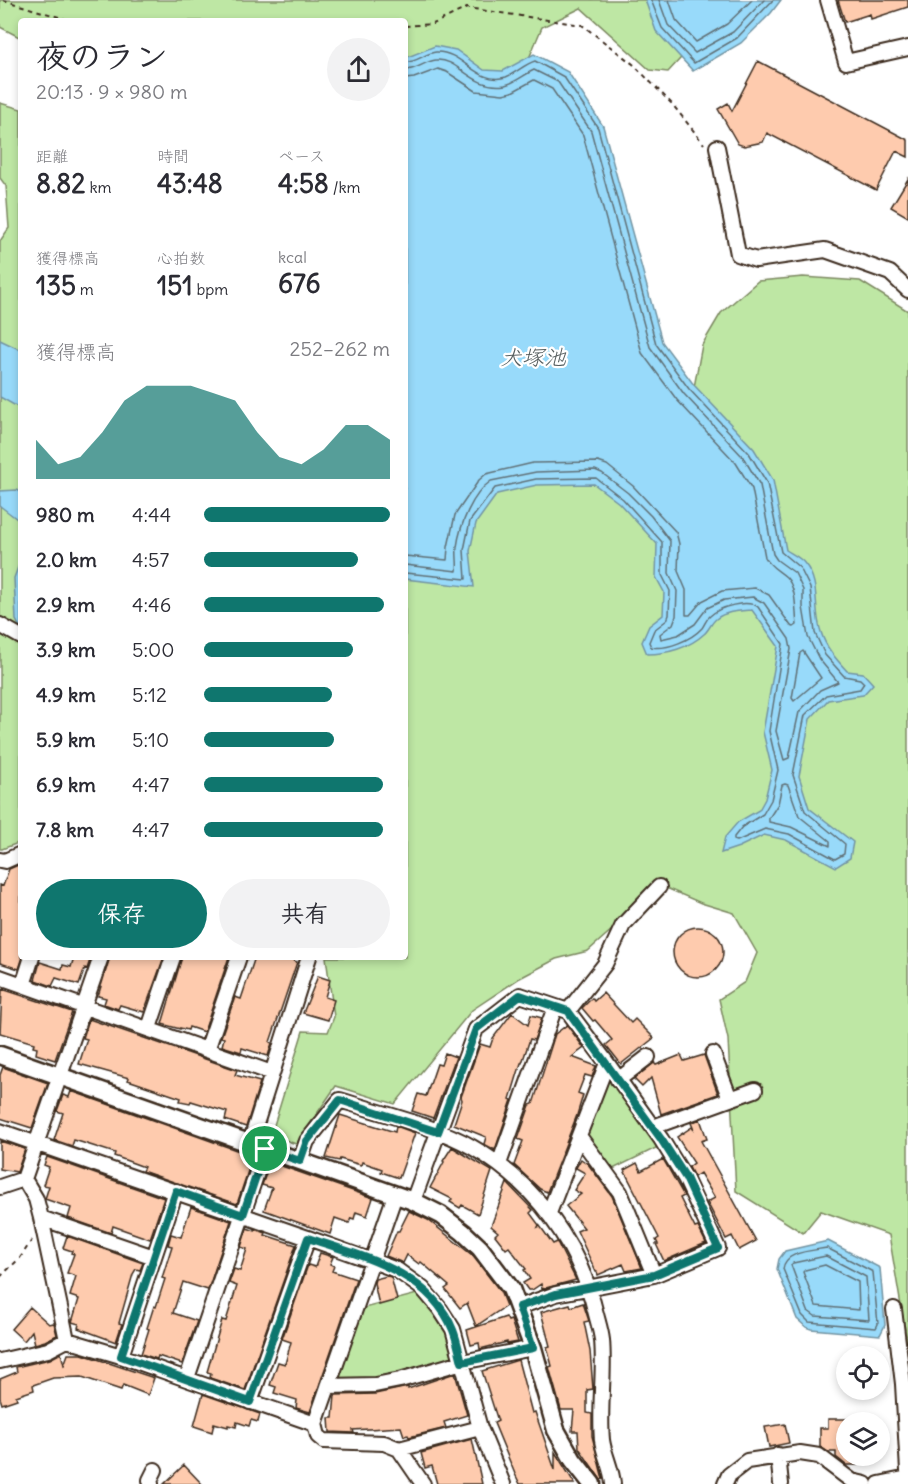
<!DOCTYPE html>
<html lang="ja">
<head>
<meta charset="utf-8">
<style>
  :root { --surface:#fff; --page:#f2f2f3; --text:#2b2b33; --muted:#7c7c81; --accent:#0f766e }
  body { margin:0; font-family:Delius,"Klee One",sans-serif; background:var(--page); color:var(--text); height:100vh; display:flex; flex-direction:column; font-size:22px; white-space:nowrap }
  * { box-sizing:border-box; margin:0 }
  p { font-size:20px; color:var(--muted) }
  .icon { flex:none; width:33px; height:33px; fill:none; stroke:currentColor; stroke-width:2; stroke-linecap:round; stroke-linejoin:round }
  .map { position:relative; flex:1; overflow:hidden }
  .side { position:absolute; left:18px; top:18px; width:390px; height:942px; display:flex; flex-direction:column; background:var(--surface); border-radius:6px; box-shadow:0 3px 9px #0003 }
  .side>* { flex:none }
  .controls { position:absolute; left:836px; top:1346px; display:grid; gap:12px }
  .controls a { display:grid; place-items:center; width:54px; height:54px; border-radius:50%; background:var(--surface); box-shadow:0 3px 9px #0003; font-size:30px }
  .pin { position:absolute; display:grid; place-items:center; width:51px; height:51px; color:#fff; margin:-26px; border:3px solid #fff; border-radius:50%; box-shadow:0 2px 6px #0007 }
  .round { display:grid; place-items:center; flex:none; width:63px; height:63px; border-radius:32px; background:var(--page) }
  .head { display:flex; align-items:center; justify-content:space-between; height:102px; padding:0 18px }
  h1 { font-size:33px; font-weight:700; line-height:45px }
  .stats { display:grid; grid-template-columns:repeat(3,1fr); gap:9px; height:102px; padding:6px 18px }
  .stats div { display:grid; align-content:center }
  .stats b { font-size:26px; font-weight:700 }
  .stats small { font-size:16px; font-weight:400 }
  .stats p { font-size:16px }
  .chart { height:168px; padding:12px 18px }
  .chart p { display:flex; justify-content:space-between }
  .chart svg { width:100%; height:108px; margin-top:6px; fill:var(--accent); opacity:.7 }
  .action { display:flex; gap:12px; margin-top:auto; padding:12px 18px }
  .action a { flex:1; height:69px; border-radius:36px; background:var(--accent); color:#fff; font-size:24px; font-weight:700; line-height:69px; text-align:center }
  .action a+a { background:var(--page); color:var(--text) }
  ul { padding:0 18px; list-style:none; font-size:20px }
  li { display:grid; grid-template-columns:96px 72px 1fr; align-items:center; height:45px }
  li i { height:15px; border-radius:8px; background:var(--accent) }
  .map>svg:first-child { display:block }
</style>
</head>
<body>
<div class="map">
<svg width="908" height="1484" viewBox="0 0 908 1484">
  <rect width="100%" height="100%" fill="#fff"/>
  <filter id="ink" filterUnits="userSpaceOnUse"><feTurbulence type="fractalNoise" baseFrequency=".0167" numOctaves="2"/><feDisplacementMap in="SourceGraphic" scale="12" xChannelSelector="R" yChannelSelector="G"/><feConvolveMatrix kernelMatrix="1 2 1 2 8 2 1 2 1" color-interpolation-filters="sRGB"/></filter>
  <g filter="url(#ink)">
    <!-- green -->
    <path fill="#bee7a4" stroke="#7c8861" stroke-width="1.5" d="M0,0H673L691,47L668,72L650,70L581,8L542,27L505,116L405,276V21H21V38L0,27Z
      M0,103L21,109V842L2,849H0V241L9,228L6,186L0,178Z
      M803,277L860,281L908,311V1347L889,1235L821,1211L803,1233L736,1191L728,1039L719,999L745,982L757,953L734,913L701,903L664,887L623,920L588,951L556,959L520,978L472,1010L395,1104L336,1086L296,1144L271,1135L303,1031L328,1032L334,1017L326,957H405V544L476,472L688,419L702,345L721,313L758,281Z
      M606,1080H612L660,1146L609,1171L584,1133Z
      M417,1294C441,1309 448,1333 454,1359L381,1378L336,1382L360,1309Z"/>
    <!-- water -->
    <path fill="#98dafa" stroke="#7394a2" stroke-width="1.5" d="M645,0H781L771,13L741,43L693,71L656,31Z
      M435,46L456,50L484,70L503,71L534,54L568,72L603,126L662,342L694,385L754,449L773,480L786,550C792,554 801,558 805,564C821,583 813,610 821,632C826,648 836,659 847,671L863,673L873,684L863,695L828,700L810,719L799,776L809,808L853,842L850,858L836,867L786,840L764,835L739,847L721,853L725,837L738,822L759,810L765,799L772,770L763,732L778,646L752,610C740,611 726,611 716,619C711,623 709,630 704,634C689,648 667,654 647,654L642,642L649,626L663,615L664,592L656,577L657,544L619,503L594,484L537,485L497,494L476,523L470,551L474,587L405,579V55L408,57Z
      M0,340L21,350V409L0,397Z
      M17,490L21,492V522L0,506V491Z
      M21,559V629L16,620L14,578Z
      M828,1241L880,1268L885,1325L880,1335L811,1329L806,1327L797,1319L777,1269L779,1259L785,1251Z"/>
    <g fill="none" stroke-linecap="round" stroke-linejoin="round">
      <!-- shore -->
      <path stroke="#607076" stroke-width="1.5" d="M651,0L662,28L694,63L737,38L773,0
        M659,0L668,25L695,53L733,32L764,0
        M669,0L676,20L696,42L727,24L752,0
        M405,62C416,63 425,53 436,52C463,51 477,86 506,77C516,73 525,64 535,61L564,77L598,128L656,344L689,389L749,453L767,483L781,552L800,568L810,588L815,633L825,655L844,676L860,679L864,683L860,689L826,695L805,715L793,775L805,811L845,844L844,854L835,859L789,834L765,829L737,841L734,840V837L742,827L763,814L771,800L778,770L769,731L783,644L758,607C747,599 719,607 710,616C706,619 705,624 702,628C691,640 667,650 651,647L649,642L654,630L667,620L669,615L670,591L662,575V542L623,499L596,478L536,479L495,488L470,521L464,550L466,579L405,573
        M405,70C417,70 425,61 436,60C459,58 471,90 505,85C515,83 525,74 534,70L558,82L591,131L650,347L684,394L743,457L760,485L773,554L777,560L795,573L803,590V607L808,637L819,659L838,682L820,690L799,712L789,758L784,760L776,731L791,649L789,639L764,603L753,597L724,600L707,608L695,624L678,635L661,639L660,634L673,624L676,616L677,591L669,573L670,541L651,516L628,493L602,473L595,470L536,472L491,481C472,494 460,525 457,547C456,555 458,563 457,571L405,565
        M405,79L414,78L438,69L447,72L476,91L503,94L512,92L534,80L552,89L583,135L642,353L677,400L736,463L752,489L765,557C770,567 778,570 786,577C797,588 795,610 797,625L794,627L791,626L769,595L755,588L722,591L702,601L690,615H686V590L678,571L679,544L676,532L633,486L607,465L598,462L533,463L486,474L479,480L455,515L448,547L447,560L405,556
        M803,651L821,678L794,701L792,698L800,653Z
        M785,784L788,785L799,816L830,841V846L791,827L769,822V818L778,804L782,785Z
        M827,1248L873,1272L878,1324L876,1328L809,1322L802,1315L783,1269C785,1251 811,1251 827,1248Z
        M826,1256L866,1277L869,1320L815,1316L808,1311L791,1265L793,1263Z
        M825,1265L858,1282L859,1310L816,1306L803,1272L805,1270Z"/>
    </g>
    <!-- building -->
    <path fill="#fecbae" stroke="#3b2a1e" stroke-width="1.5" d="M838,0H908V7L871,19L870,14L845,22Z
      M758,61L908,140V157L896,151L876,190L767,133L763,142L744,146L738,144L718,109L728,103L732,111Z
      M908,179V217L891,207Z
      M18,865L21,866V957H23L19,969L0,963V885L3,886L9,869Z
      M673 952a25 25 0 1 1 50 0a25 25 0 1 1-50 0Z
      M74,957H91L87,969L85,968L79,985L56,978L52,986L35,980L40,962L62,969L63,965L71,967Z
      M110,957H164L144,1012L120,1005L118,1009L104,1004L106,998L98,996Z
      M182,957H229L204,1032L189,1027L188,1030L180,1028V1029L162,1024Z
      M255,957H296L294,961L297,962L270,1042L272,1043L268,1056L242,1048L241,1052L222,1046L224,1038L221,1037L235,997L241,999Z
      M318,976L330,980L325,997L334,1000L328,1020L303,1013Z
      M2,989L72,1012L55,1060L36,1054L37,1048L33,1047L34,1043L0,1033Z
      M603,993L631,1023L635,1019L654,1038L621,1064L606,1045L612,1040L595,1020L593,1021L582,1008L592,998L594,1001Z
      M512,1013L528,1025L531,1015L542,1018L534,1040L530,1039L522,1063H521L510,1099L512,1100L495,1150L484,1144L486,1137L454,1124L462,1100L461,1097L480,1044L490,1047L493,1038Z
      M89,1019L237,1070L235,1075L260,1082L246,1127L225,1120L227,1112L191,1101L190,1103L180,1101L181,1098L128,1080L129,1078L79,1064L87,1039L83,1038Z
      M567,1025L584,1048L572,1057L596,1066L592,1077L585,1075L578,1093L583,1095L577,1115L547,1192L540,1189L514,1165L523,1141L518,1139L530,1105L533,1104L555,1034Z
      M445,1053L456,1057L433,1118L412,1111L418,1094L426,1096L437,1064L441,1065Z
      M681,1055L684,1061L704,1055L718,1094L661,1114L651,1078L642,1087L634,1079L654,1063L656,1065Z
      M3,1067L48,1083L32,1128L0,1118V1075Z
      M71,1091L253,1156L237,1204L142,1171L144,1167L114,1156L115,1153L74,1140L72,1146L54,1140L63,1113L57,1111L63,1095L69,1097Z
      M340,1115L395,1132L396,1126L415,1133L399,1178L381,1172L382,1169L362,1162L361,1165L340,1159L339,1161L326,1158Z
      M700,1119L707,1139L701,1141L756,1241L739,1250L732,1236L726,1239L707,1202L715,1198L700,1173L694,1177L689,1167L694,1163L677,1137L692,1127L694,1130L691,1123Z
      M0,1141L25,1149L17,1172L0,1169Z
      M452,1147L492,1171L478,1214L462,1205L460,1208L450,1202L452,1199L430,1188L444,1162L443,1161Z
      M47,1157L164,1198L150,1239L113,1226L111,1233L68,1218L71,1208L45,1199L49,1186L43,1185L49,1167L44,1165Z
      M581,1159L588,1164L612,1196L642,1268L626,1271L623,1264L598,1275L597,1272H596L577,1231L584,1228L566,1206L581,1194L574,1190L585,1173L576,1168Z
      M663,1159L684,1196L680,1198L695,1228L698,1227L706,1243L664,1261L656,1244H658L656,1240L659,1238L624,1170L637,1163L641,1171Z
      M270,1162L373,1198L367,1216L356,1212L354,1219L351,1218L349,1223L335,1218L330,1234L264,1210L272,1188L262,1185Z
      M507,1183L533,1210L530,1213L539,1225L538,1227L540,1226L553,1244L557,1242L576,1280L542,1289L541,1284L532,1290H528L523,1283L530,1279L524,1270L526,1269L509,1247L506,1249L495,1235L498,1232L491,1226Z
      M191,1207L231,1221L208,1290L183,1282L173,1313L197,1321L182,1364L158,1356L157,1359L141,1354L149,1329L147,1328L154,1306L156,1307L165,1279L162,1278L172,1246L168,1245L171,1234L181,1237Z
      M409,1211L428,1220L472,1255L500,1291L506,1306L476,1326L467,1303L460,1308L445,1289L449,1286L421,1262L419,1264L407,1255L403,1263L386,1256L397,1231H399Z
      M247,1228L255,1231V1229L266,1233L265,1235L296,1245L245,1390L210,1378L211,1373L207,1372L222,1320L226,1321L237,1286L229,1283L234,1269L240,1271L247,1249L241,1247Z
      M67,1236L143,1263L140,1270L136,1269L133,1274L119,1323L122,1324L116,1342L78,1328L79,1324L72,1322L79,1299L70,1296L76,1276L67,1273L74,1254L71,1253L72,1251L63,1248Z
      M320,1253L333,1257L330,1264L334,1266L332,1271L356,1279L310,1412L296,1408L297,1400L274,1393L276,1387L270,1385L278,1362L285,1364L291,1342L282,1339L308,1265L315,1267Z
      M387,1276L391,1277L397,1300L379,1305L374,1283L375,1279Z
      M583,1303L589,1321L584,1322L590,1351L593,1389L587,1390V1413L592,1414V1436L602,1475L603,1479L601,1480L579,1448L578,1431H572L574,1410H561L549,1367L552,1366L547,1347L550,1346L541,1312L570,1304L571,1307Z
      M30,1307L49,1324L54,1323L57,1335L45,1341L35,1344L32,1331L24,1341L11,1329Z
      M506,1317L508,1321L511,1320L518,1342L507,1344V1342L480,1349L479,1343L471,1345L467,1330Z
      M61,1353L64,1365L68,1354H82L154,1378L148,1395L123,1385L121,1390L82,1377L53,1378L33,1385L34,1390L16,1396L17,1399L2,1404L0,1398V1379L17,1372L16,1367L50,1359Z
      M518,1360L532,1413L535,1412L555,1470V1452L575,1484H520L515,1474L494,1423L498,1421L482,1371Z
      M455,1373L467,1415L444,1422L446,1428L409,1437L408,1435L404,1436L401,1427L353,1430L354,1433L330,1432L329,1418H333L335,1395L375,1394L408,1387V1389Z
      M203,1394L260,1414L258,1422L251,1420L249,1426L237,1422L236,1427L228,1425V1427L214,1423L212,1432L194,1426Z
      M828,1419H846V1455H857V1465H846L836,1457V1452H828L820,1447V1428H828Z
      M785,1424L789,1443L769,1447L765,1427Z
      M472,1439L482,1484H437L432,1466L425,1468L421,1453Z
      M184,1465L202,1484H164Z"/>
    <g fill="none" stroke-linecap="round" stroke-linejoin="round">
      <defs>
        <path id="minor" d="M828,0L846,62L908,48
          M717,147L738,254L756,260L825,250L890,273L908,290
          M0,625L21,637
          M0,860L5,861L21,854
          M0,977L272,1073
          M23,985L32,957
          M568,1011L605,964L623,925L659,887
          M149,1028L173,957
          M207,1050L239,957
          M713,1054L730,1099
          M618,1080L648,1057
          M653,1127L755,1090
          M0,1131L308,1238
          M250,1143L309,957
          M300,1161L307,1141L340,1100C380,1113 436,1126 472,1147C535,1183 579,1243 596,1314C598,1322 601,1331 602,1340C605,1373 599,1407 602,1440C604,1455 612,1469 613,1484
          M499,1164L555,1007
          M0,1187L24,1179
          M395,1195L315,1424L318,1436L324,1441L384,1443L399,1449L423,1484
          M413,1201L476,1029L520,995L568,1011L607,1063
          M549,1213L607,1063L661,1139L685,1178L718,1248L654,1275
          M41,1218L154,1257
          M519,1307L556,1294L654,1275L620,1192L579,1136
          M894,1309L903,1384L908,1471
          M67,1340L41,1218L36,1199L24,1179L101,957
          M121,1356L176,1191
          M0,1361L48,1350L67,1340L121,1356L315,1424
          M187,1378L265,1149
          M328,1386L375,1385L400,1380L462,1362L533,1348
          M250,1402L308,1238L397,1270L423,1289L440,1309L453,1329L480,1428
          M399,1449L480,1428L503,1484
          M778,1455L781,1484
          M151,1484L150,1480L155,1470
          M725,1484L729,1475L747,1461L800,1453L819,1456L852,1481L865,1484
          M879,1484L908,1478"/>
        <path id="tertiary" d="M0,1055L413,1201L441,1215L463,1232L480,1248L511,1289L533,1348L556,1430L573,1460L592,1484"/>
      </defs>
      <!-- minor casing -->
      <use href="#minor" stroke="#3b2a1e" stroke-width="18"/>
      <!-- tertiary casing -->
      <use href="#tertiary" stroke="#3b2a1e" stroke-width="21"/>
      <!-- path -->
      <path stroke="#3b2a1e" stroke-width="2" stroke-dasharray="4.5 4.5" stroke-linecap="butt" d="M3,0L72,21
        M405,26L433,24L467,8L582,25L633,64L672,104L704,144
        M0,1277L20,1258L32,1240"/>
      <!-- minor -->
      <use href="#minor" stroke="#fff" stroke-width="14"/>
      <!-- tertiary -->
      <use href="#tertiary" stroke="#fff" stroke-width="16"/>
    </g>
  </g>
  <g fill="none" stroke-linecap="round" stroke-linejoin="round" filter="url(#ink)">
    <defs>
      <path id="route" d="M520,995L568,1011L661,1139L686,1178L718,1248L654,1275L556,1294L519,1307L533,1348L462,1362C459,1351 457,1340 453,1330C430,1272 361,1256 308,1238L250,1402L121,1356L176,1191L243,1215L265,1149L300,1161L307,1141L340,1100L438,1132L476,1029Z"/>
    </defs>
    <!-- route casing -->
    <use href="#route" stroke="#fff" stroke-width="12"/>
    <!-- route -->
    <use href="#route" stroke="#0f766e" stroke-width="8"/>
  </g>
  <g text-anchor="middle" stroke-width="4.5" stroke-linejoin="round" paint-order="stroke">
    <!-- water labels -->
    <g font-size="22" font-style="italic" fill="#575f60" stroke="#fff">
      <text x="533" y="365">犬塚池</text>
    </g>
  </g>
</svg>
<div class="controls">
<a><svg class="icon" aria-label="locate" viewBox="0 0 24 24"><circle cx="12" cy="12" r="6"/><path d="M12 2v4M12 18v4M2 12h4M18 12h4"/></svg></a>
<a><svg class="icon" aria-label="layers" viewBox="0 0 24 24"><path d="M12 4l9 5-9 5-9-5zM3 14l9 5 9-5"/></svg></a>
</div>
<div class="pin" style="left:265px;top:1149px;background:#1e9e55"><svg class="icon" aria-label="arrive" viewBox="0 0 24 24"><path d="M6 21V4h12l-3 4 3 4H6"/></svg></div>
<section class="side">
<div class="head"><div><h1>夜のラン</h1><p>20:13 · 9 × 980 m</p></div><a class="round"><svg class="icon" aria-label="share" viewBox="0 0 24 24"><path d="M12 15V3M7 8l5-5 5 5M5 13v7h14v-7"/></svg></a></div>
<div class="stats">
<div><p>距離</p><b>8.82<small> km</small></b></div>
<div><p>時間</p><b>43:48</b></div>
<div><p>ペース</p><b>4:58<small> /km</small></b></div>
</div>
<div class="stats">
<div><p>獲得標高</p><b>135<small> m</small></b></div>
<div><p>心拍数</p><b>151<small> bpm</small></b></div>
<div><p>kcal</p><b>676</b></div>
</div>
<div class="chart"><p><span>獲得標高</span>252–262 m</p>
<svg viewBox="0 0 160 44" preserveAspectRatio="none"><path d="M0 44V28L10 38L20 35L30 25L40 12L50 6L60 6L70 6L80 9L90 12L100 25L110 35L120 38L130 32L140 22L150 22L160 28V44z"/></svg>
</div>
<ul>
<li><b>980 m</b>4:44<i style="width:100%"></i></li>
<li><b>2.0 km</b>4:57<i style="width:83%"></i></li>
<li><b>2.9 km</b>4:46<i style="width:97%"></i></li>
<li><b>3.9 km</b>5:00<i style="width:80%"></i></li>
<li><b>4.9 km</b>5:12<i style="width:69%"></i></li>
<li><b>5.9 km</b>5:10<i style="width:70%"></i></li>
<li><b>6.9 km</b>4:47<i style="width:96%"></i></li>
<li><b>7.8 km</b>4:47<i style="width:96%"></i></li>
</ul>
<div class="action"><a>保存</a><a>共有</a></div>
</section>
</div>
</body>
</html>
